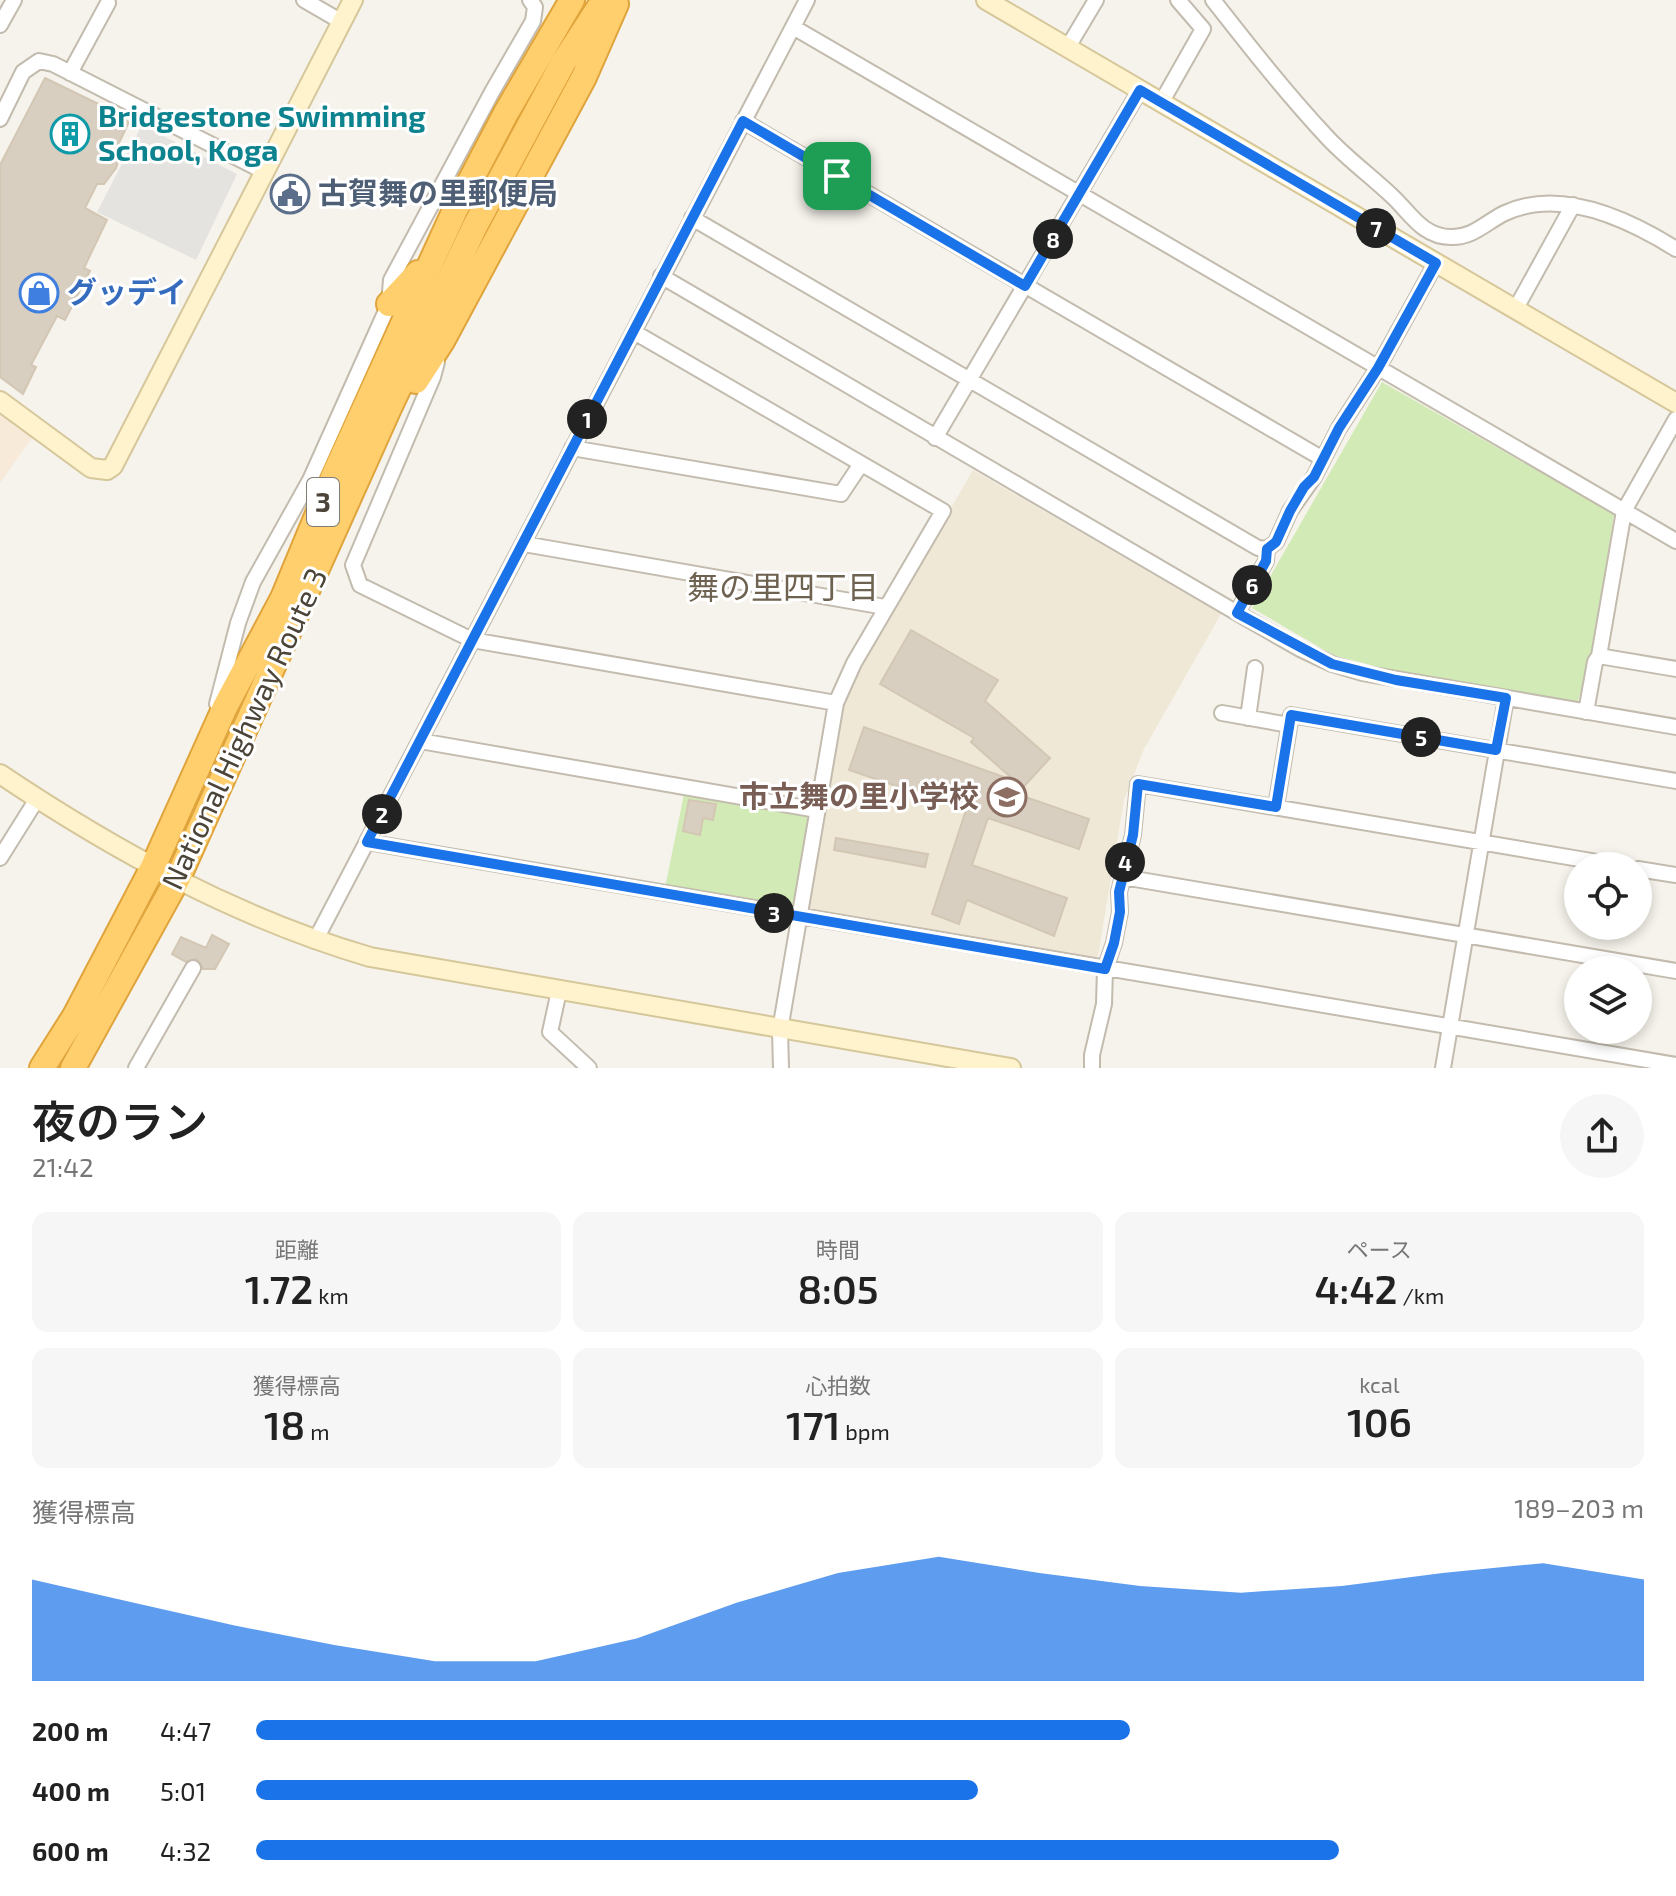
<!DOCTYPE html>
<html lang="ja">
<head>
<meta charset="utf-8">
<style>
  :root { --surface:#fff; --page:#f6f6f6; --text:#222; --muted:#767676; --accent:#1a73e8 }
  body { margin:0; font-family:"Exo 2","Noto Sans JP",sans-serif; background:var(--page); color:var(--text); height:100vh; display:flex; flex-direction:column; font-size:30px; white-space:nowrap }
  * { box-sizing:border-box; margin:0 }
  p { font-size:26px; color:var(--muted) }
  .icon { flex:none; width:44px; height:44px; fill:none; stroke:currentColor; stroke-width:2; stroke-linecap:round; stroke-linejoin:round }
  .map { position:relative; height:1068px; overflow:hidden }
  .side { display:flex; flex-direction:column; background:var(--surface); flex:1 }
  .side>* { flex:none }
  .buttons { position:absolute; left:1564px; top:852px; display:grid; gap:16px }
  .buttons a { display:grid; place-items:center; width:88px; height:88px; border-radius:50%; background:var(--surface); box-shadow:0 4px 12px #0003; font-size:40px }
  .pin { position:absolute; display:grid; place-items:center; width:68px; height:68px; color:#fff; margin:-34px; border-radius:16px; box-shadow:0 4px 12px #0006 }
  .km { position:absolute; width:40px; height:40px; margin:-20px; border-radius:50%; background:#222; color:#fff; font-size:22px; line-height:40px; text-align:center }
  .round { display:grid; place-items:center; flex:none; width:84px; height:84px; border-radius:42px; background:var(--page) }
  .head { display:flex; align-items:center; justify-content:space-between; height:136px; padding:0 32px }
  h1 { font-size:44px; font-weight:600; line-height:60px }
  .stats { display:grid; grid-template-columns:repeat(3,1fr); gap:12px; height:136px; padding:8px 32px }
  .stats div { display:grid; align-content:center; border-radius:16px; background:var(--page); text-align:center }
  .stats b { font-size:40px; font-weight:600 }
  .stats small { font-size:22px; font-weight:400 }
  .stats p { font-size:22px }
  .chart { height:224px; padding:16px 32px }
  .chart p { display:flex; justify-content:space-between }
  .chart svg { width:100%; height:144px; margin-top:8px; fill:var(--accent); opacity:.7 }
  ul { padding:0 32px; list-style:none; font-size:26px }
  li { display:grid; grid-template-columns:128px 96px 1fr; align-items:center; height:60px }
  li i { height:20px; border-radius:10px; background:var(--accent) }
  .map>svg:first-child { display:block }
</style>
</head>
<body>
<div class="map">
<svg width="1676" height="1068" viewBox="0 0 1676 1068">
  <rect width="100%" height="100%" fill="#f6f3ec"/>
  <!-- commercial -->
  <path fill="#f7ead8" d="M0,412L33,436L0,483Z"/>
  <!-- education -->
  <path fill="#efe8d6" d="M973,470L1221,614L1144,749L1124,800L1098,956L1094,959L812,912L807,907L841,715L848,692L868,651Z"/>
  <!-- green -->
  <path fill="#d2eab5" d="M1382,382L1614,514L1593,653L1576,707L1396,672L1333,655L1252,608Z
    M684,794L805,815L808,819L794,905L788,908L665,888Z"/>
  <!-- parking -->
  <path fill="#e5e3e0" d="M142,125L237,174L196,260L97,212Z"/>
  <!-- building -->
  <path fill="#d8cfc1" stroke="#d3c7b4" stroke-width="2" d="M45,78L115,112L114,114L129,122L118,145L120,155L116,168L104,184H97L85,208L107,220L84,268L90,271L65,320L57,316L31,365L36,367L23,394L0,377V165Z
    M911,630L998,680L985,701L1050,758L1017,794L1089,819L1079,849L988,818L972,865L1067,898L1054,936L967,900L959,924L932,914L966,810L849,770L864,727L1015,781L971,742L974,738L880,684Z
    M689,800L716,804L713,820L703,818L700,835L683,831Z
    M836,838L928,854L925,867L834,850Z
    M212,935L229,944L215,969H203L197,959L186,962L172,954L181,937L206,948Z"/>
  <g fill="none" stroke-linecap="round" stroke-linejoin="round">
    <defs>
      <path id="street" d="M304,0L342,22
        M1213,0C1249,46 1286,93 1326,136C1346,158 1371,176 1393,197C1411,214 1423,237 1451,237C1473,238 1486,222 1505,213C1561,187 1628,219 1676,249
        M0,25L14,0
        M793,27L1676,541
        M1068,47L1096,0
        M70,73L108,3
        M1161,103L1203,29L1178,0
        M0,119L23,72L39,61L53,64L265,172
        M743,121L1323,459
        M692,218L1258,548L1267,549L1276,542L1290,511L1314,477L1339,428L1378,368L1436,263
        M661,276L1237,613L1300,649L1332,664L1362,673L1676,727
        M1515,310L1573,205
        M634,332L943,511L854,663L836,703L780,1030L781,1068
        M437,362L433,377L353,565L360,585L472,640L836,703
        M935,438L1140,90
        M572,448L841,494L861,464
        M524,544L885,607
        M1237,613L1266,561L1267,549
        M1599,656L1676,669
        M217,704L238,623L253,582L310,480L389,304L391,280L492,92L533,21L535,7L530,0
        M1586,712L1595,662L1599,656L1624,511L1676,419
        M1222,713L1289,725
        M1248,718L1255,668
        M420,741L817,810
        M1276,807L1291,715L1676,781
        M367,842L1676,1065
        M0,858L37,799
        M1638,869L1676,875
        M1123,877L1676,971
        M315,941L807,0
        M559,991L550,1032L589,1068
        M136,1068L193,968
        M1092,1068V1055L1104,1004L1105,969L1114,943L1120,912L1119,892L1133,835L1138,784L1621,866
        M1443,1068L1506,698"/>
      <path id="secondary" d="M986,0L1676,403
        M0,401L91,468L107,470L113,466L353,0
        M0,774C115,851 237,918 370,957L1011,1068"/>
      <path id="highway" d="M389,304L418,273
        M416,381L442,341L584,77L616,4
        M42,1068L75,1016L153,867L225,707L283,598L334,475L455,210L506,113L572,0
        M73,1068L177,880L389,408L475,226L563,63L604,0"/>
    </defs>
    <!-- street casing -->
    <use href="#street" stroke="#c2bbae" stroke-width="18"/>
    <!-- secondary casing -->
    <use href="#secondary" stroke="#d6c79b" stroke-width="22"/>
    <!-- highway casing -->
    <use href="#highway" stroke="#e0a43c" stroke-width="28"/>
    <!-- street -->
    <use href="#street" stroke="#fff" stroke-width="14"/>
    <!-- secondary -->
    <use href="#secondary" stroke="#fff3cd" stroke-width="18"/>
    <!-- highway -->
    <use href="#highway" stroke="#ffcf6e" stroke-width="24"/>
  </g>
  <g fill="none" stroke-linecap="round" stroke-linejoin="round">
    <defs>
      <path id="route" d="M1140,90L1436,263L1378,368L1339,428L1314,477L1304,487L1290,511L1276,542L1267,549L1266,561L1237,613L1332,664L1396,680L1506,698L1496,750L1291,715L1276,807L1138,784L1133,835L1119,892L1120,912L1114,943L1105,969L367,842L743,121L1025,286Z"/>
    </defs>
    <!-- route casing -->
    <use href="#route" stroke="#fff" stroke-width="16"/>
    <!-- route -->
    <use href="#route" stroke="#1a73e8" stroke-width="10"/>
  </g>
  <!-- icons -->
  <defs>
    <symbol id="building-ring" viewBox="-11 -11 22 22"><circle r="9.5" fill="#fff" stroke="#0f9aa8" stroke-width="1.5"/><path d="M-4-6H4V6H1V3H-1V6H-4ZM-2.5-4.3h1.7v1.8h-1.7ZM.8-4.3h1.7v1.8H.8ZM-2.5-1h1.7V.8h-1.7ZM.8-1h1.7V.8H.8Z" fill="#0f9aa8"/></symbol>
    <symbol id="civic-ring" viewBox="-11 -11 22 22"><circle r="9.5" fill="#fff" stroke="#5c6f8a" stroke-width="1.5"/><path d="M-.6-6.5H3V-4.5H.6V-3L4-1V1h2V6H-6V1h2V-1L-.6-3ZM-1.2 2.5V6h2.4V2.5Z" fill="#5c6f8a"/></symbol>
    <symbol id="shop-ring" viewBox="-11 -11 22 22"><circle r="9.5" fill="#fff" stroke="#3f7fe0" stroke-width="1.5"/><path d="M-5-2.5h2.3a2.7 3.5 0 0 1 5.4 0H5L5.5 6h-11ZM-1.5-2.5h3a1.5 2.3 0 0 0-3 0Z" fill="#3f7fe0"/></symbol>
    <symbol id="school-ring" viewBox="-11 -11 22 22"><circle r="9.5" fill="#fff" stroke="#8d6e63" stroke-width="1.5"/><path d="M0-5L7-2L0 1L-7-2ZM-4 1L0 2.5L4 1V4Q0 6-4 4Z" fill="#8d6e63"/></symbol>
  </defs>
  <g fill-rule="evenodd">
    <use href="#building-ring" x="48" y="112" width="44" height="44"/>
    <use href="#civic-ring" x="268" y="172" width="44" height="44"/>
    <use href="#shop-ring" x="17" y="271" width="44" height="44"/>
    <use href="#school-ring" x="985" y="775" width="44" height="44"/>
  </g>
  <g text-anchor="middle" stroke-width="6" stroke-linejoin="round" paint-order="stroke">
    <!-- shield labels -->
    <rect fill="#fff" stroke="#817c74" stroke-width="2" x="307" y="478" width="32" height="48" rx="6"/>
    <g font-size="28" font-weight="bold" fill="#4b4439">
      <text x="323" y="512">3</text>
    </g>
    <!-- culture labels -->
    <g font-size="30" font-weight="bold" fill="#0d838f" stroke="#fff" text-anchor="start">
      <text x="98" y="127">Bridgestone Swimming<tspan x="98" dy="34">School, Koga</tspan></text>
    </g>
    <!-- service labels -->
    <g font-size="30" font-weight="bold" fill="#4e5e75" stroke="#fff" text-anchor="start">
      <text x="318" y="204">古賀舞の里郵便局</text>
    </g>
    <!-- shop labels -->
    <g font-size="30" font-weight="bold" fill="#366cbe" stroke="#fff" text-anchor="start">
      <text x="67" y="303">グッデイ</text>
    </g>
    <!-- street labels -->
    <g font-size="30" fill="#4b4439" stroke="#fff">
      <text transform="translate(245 729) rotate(-65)" y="10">National Highway Route 3</text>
    </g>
    <!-- education labels -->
    <g font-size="30" font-weight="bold" fill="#785e54" stroke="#fff" text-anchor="end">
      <text x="979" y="807">市立舞の里小学校</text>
    </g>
    <!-- neighbourhood labels -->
    <g font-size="32" fill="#6e6250" stroke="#fff">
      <text x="783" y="599">舞の里四丁目</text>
    </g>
  </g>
</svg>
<div class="buttons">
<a><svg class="icon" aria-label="locate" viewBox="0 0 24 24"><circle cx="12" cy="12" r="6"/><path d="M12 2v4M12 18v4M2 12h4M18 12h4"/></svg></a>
<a><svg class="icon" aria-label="layers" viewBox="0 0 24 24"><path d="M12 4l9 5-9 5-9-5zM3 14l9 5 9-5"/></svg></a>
</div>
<div class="pin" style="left:837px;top:176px;background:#1e9e55"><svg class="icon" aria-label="arrive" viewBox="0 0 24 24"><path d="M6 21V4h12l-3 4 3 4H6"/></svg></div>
<b class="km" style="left:587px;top:419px">1</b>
<b class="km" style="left:382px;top:814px">2</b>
<b class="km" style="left:774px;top:913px">3</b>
<b class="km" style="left:1125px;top:862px">4</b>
<b class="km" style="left:1421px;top:737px">5</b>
<b class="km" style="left:1252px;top:585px">6</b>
<b class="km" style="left:1376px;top:228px">7</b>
<b class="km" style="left:1053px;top:239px">8</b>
</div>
<section class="side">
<div class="head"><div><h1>夜のラン</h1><p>21:42</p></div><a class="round"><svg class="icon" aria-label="share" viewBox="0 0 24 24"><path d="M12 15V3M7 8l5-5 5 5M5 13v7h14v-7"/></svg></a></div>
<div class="stats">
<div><p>距離</p><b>1.72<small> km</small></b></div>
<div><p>時間</p><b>8:05</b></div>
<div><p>ペース</p><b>4:42<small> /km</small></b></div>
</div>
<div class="stats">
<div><p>獲得標高</p><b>18<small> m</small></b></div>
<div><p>心拍数</p><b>171<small> bpm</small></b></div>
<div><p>kcal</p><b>106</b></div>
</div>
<div class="chart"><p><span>獲得標高</span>189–203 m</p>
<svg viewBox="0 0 160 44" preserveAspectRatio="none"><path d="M0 44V13L10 20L20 27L30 33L40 38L50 38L60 31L70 20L80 11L90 6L100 11L110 15L120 17L130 15L140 11L150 8L160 13V44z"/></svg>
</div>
<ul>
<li><b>200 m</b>4:47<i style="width:63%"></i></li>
<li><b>400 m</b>5:01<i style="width:52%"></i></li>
<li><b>600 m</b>4:32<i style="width:78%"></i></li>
</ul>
</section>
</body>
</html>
